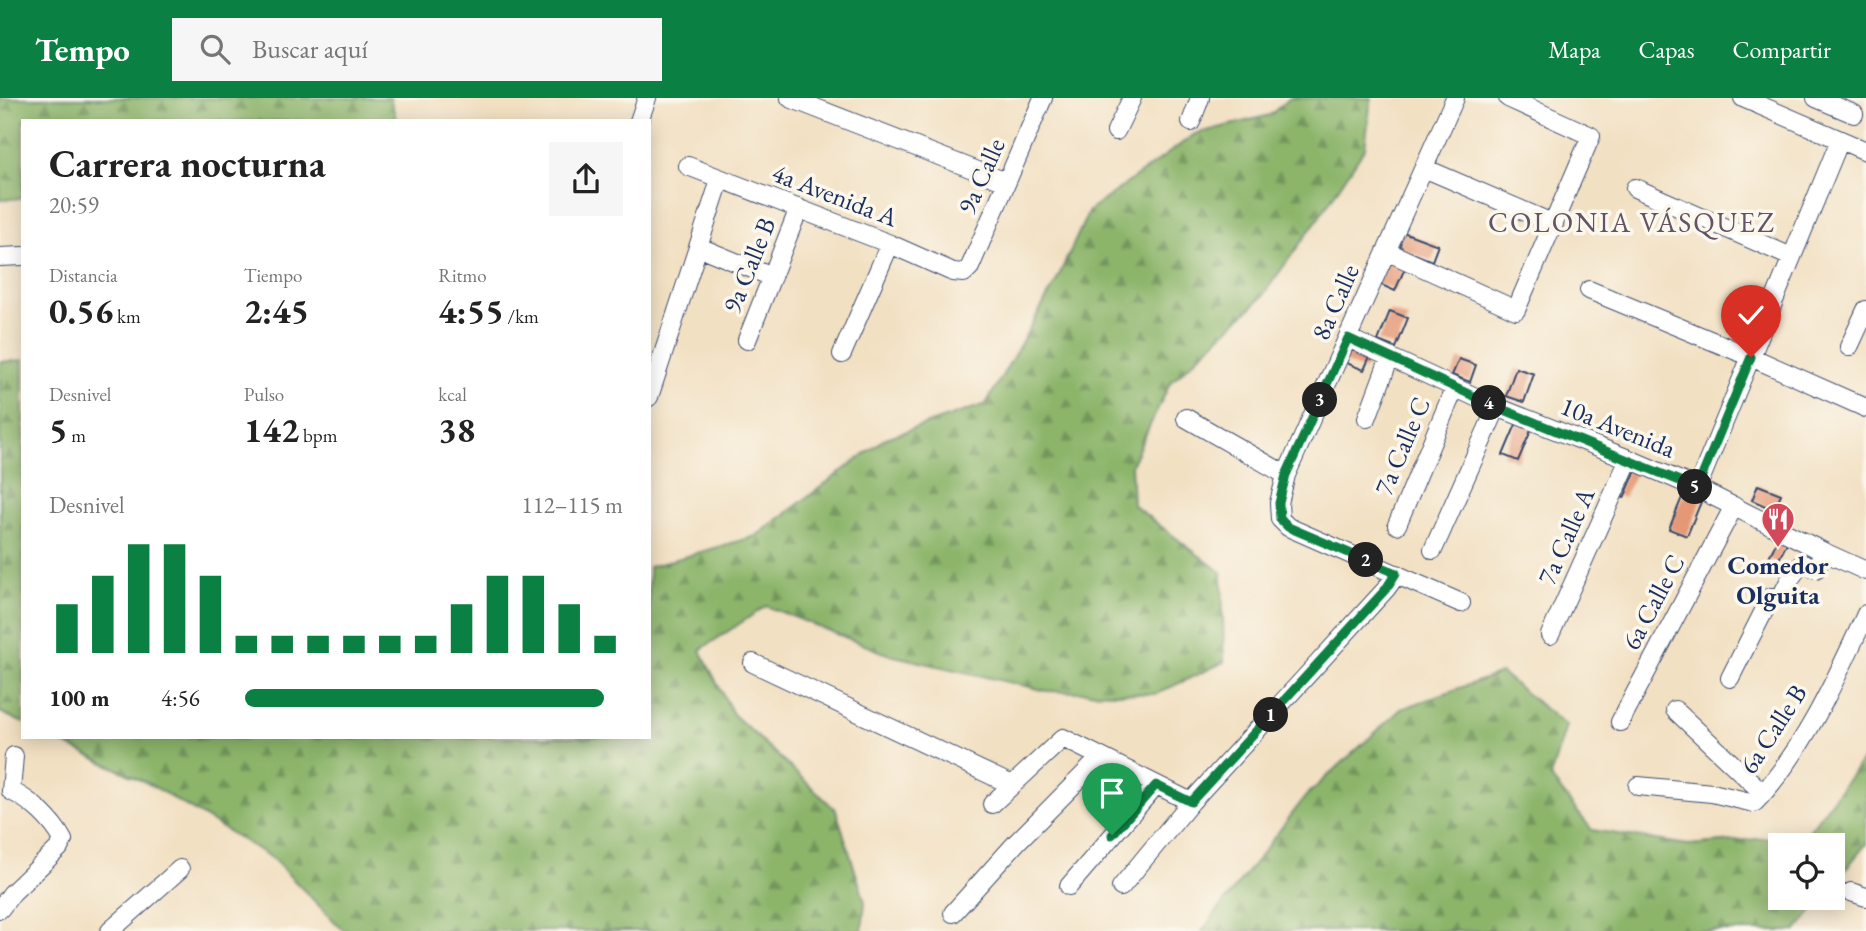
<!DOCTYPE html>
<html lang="es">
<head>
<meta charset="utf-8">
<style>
  :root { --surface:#fff; --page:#f6f6f6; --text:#222; --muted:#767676; --accent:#0b8043 }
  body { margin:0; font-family:"EB Garamond",serif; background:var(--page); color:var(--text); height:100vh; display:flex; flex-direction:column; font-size:26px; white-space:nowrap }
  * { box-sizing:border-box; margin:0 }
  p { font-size:23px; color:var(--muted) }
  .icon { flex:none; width:38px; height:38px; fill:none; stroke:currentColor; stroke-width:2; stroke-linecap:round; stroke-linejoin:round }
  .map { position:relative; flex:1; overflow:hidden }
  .side { position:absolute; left:21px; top:21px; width:630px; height:620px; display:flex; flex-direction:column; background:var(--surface); border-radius:0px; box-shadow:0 4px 18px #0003 }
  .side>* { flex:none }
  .controls { position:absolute; left:1768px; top:735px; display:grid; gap:14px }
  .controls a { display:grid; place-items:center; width:77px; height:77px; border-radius:0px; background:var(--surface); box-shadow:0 4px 18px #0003; font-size:35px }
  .pin { position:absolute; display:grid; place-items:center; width:60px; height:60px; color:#fff; margin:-72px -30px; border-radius:50% 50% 50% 0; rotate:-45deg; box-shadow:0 0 7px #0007 }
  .pin .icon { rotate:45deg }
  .km { position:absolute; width:35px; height:35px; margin:-18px; border-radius:50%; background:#222; color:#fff; font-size:19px; line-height:35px; text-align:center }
  .round { display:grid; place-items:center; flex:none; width:74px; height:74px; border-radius:0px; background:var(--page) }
  .overview { display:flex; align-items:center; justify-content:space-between; height:119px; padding:0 28px }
  h1 { font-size:38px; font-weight:700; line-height:52px }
  .figures { display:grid; grid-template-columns:repeat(3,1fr); gap:10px; height:119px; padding:7px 28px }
  .figures div { display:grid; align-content:center }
  .figures b { font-size:35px; font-weight:700 }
  .figures small { font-size:19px; font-weight:400 }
  .figures p { font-size:19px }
  .chart { height:196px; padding:14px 28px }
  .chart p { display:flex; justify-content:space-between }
  .chart svg { width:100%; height:126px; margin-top:7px; stroke:var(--accent); stroke-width:6 }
  ul { padding:0 28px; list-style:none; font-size:23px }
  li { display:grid; grid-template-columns:112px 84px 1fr; align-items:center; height:52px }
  li i { height:18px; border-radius:9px; background:var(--accent) }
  header { display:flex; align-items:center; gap:42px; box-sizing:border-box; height:98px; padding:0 35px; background:var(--accent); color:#fff }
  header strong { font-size:33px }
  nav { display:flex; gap:38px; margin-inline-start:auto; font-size:24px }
  .search { width:490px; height:63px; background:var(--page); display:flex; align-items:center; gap:18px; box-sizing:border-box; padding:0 24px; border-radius:0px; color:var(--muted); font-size:26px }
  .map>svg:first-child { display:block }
</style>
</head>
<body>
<header>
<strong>Tempo</strong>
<div class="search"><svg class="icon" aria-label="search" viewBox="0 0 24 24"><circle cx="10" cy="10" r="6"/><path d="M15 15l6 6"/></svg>Buscar aquí</div>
<nav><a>Mapa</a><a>Capas</a><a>Compartir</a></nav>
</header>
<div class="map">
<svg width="1866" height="833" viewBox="0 0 1866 833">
  <defs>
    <pattern id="forest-firs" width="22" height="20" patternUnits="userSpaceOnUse" patternTransform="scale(1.75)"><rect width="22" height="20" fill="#8cb56b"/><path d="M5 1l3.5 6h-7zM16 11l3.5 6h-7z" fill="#72945b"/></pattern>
  </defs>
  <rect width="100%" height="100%" fill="#fbf7ec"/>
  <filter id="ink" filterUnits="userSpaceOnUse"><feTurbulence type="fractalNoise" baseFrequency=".0143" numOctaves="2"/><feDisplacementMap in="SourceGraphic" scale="14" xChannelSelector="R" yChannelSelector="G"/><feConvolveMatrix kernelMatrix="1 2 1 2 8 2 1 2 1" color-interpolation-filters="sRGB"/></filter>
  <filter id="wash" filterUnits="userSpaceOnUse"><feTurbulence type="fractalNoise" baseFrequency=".00686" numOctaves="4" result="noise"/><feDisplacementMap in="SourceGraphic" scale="28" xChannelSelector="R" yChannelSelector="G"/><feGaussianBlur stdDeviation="1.57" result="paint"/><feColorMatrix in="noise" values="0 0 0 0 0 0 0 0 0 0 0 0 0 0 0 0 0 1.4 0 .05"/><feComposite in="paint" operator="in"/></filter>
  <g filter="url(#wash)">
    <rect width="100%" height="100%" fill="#f2e0c2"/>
    <!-- forest -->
    <path fill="url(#forest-firs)" stroke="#547264" stroke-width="2" d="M0,0H390L397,23H23V100L0,102Z
      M1290,0H1371L1365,50L1320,118L1260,201L1170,285L1131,367L1133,407L1222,475L1224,564L1156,596L1047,593L890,557L766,508L700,552L733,616L836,712L865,804L862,833H344L272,760L151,687L50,639H649V469L756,438L886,340L986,306L1055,186L1089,113L1195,36L1270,17Z
      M23,262V625L0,614V264Z
      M1501,575L1566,628L1550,679L1592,732L1688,747L1806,737L1866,657V746L1832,788V747H1780V800H1823L1796,833H1202L1306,698L1401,611Z"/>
    <g id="blocks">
      <!-- building -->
      <path fill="#e49876" d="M1403,134L1438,147L1432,163L1402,151L1400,142Z
        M1387,162L1405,170L1395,193L1377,185Z
        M1390,213L1408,220L1396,250L1378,243Z
        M1348,247L1371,256L1364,272L1341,263Z
        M1459,261L1476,267L1470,284L1452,277Z
        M1516,270L1534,276L1524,304L1506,298Z
        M1517,324L1532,330L1518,363L1503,357Z
        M1629,366L1637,370L1624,400L1616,397Z
        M1758,387L1781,396L1774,412L1752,402Z
        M1685,392L1703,399L1687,438L1669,431Z
        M1780,437L1789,441L1777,465L1768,461Z"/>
    </g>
  </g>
  <g filter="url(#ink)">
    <use href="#blocks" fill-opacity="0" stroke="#3b4a6d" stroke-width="2"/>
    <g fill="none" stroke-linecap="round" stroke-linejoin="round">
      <defs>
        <path id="minor" d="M790,0L1006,84
          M1455,0L1286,377L1279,405L1280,421L1288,429L1461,505
          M1743,0L1866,53
          M1816,0L1854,16
          M639,23L647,0
          M1191,24L1200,0
          M1116,33L1132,0
          M688,68L890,146L953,174L964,175L970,169L1043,0
          M1424,70L1554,126
          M1635,90L1791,159
          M699,149L772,179
          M1386,153L1516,212L1591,38L1508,0
          M0,159L23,158
          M1589,192L1751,259L1866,310
          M1348,240L1497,309L1629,361L1697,390L1824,454L1866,473
          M747,242L799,110
          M1849,249L1866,212
          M842,256L890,146
          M649,299L720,82
          M1186,320L1286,377
          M1367,320L1390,259
          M1697,390L1840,42
          M1397,427L1455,289
          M1433,452L1497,309
          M1550,537L1629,361
          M753,565L1012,687
          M1730,580L1771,499L1782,497C1788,486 1792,474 1803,466L1816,471L1824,454
          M1675,612L1763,695
          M1620,624L1734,408
          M1638,688L1712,695L1754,705C1803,655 1837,579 1866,516
          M992,706L1063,640L1191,704
          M1069,788L1156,687
          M1121,789L1191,704L1386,491L1397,476
          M1851,794L1866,799
          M0,811L12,795L59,750L63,742C52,722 32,703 11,693L14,658
          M953,815L1017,744L1101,659
          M110,833L180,771"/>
      </defs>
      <!-- minor casing -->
      <use href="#minor" stroke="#3b4a6d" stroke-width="20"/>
      <!-- minor -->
      <use href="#minor" stroke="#fff" stroke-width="18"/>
    </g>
  </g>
  <g fill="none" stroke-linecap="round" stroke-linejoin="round" filter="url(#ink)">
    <defs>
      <path id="route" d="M1112,737L1156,687L1191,704L1386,491L1396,475L1288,429L1280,421L1279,405L1286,377L1348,240L1497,309L1697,390L1751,259"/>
    </defs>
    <!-- route casing -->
    <use href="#route" stroke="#fff" stroke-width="14"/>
    <!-- route -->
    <use href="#route" stroke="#0b8043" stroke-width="9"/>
  </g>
  <!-- icons -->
  <defs>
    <symbol id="restaurant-pin" viewBox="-11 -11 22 30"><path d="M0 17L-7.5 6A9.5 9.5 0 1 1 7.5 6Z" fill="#d1495b" stroke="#fbf7ec"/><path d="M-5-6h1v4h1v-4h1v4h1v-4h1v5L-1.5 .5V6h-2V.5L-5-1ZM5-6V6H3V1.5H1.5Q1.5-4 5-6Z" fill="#fff"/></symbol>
  </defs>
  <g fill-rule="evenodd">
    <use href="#restaurant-pin" x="1759" y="402" width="38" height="52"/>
  </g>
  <g text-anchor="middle" stroke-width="7" stroke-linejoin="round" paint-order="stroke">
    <!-- street labels -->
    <g font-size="26" fill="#1b2f5e" stroke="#fbf7ec">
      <text transform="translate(981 78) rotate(-66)" y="9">9a Calle</text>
      <text transform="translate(835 97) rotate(21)" y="9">4a Avenida A</text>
      <text transform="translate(749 167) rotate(-68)" y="9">9a Calle B</text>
      <text transform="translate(1335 204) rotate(-66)" y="9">8a Calle</text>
      <text transform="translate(1618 329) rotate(22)" y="9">10a Avenida</text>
      <text transform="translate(1402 348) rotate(-67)" y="9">7a Calle C</text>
      <text transform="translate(1566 438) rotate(-66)" y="9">7a Calle A</text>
      <text transform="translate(1653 504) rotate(-62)" y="9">6a Calle C</text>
      <text transform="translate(1773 631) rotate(-57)" y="9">6a Calle B</text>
    </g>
    <!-- poi labels -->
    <g font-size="26" font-weight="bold" fill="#1b2f5e" stroke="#fbf7ec">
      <text x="1778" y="476">Comedor<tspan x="1778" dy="30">Olguita</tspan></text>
    </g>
    <!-- neighbourhood labels -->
    <g font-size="28" letter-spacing="2" fill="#615466" stroke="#fbf7ec">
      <text x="1632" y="134">COLONIA VÁSQUEZ</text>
    </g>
  </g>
</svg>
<div class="controls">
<a><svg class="icon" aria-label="locate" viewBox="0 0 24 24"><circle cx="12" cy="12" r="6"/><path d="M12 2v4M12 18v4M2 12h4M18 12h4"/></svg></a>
</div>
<div class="pin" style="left:1112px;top:737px;background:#1e9e55"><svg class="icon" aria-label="arrive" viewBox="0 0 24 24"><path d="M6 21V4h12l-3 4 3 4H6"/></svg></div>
<div class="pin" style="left:1751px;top:259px;background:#d93025"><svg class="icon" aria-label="check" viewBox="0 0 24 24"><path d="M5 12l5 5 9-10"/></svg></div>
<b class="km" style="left:1271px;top:617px">1</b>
<b class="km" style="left:1366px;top:462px">2</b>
<b class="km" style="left:1320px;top:302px">3</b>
<b class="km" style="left:1489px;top:305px">4</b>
<b class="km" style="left:1695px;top:389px">5</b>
<section class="side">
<div class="overview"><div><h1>Carrera nocturna</h1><p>20:59</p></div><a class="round"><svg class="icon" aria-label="share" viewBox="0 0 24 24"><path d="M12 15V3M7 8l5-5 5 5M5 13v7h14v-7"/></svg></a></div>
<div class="figures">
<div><p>Distancia</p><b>0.56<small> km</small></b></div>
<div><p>Tiempo</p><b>2:45</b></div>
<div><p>Ritmo</p><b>4:55<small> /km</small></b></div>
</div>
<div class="figures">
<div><p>Desnivel</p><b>5<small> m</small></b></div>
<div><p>Pulso</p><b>142<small> bpm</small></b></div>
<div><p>kcal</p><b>38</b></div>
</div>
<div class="chart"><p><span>Desnivel</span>112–115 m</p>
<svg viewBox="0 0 160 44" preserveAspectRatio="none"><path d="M5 44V27M15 44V17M25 44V6M35 44V6M45 44V17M55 44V38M65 44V38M75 44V38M85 44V38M95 44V38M105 44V38M115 44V27M125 44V17M135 44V17M145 44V27M155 44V38"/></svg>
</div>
<ul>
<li><b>100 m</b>4:56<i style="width:95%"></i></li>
</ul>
</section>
</div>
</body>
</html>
